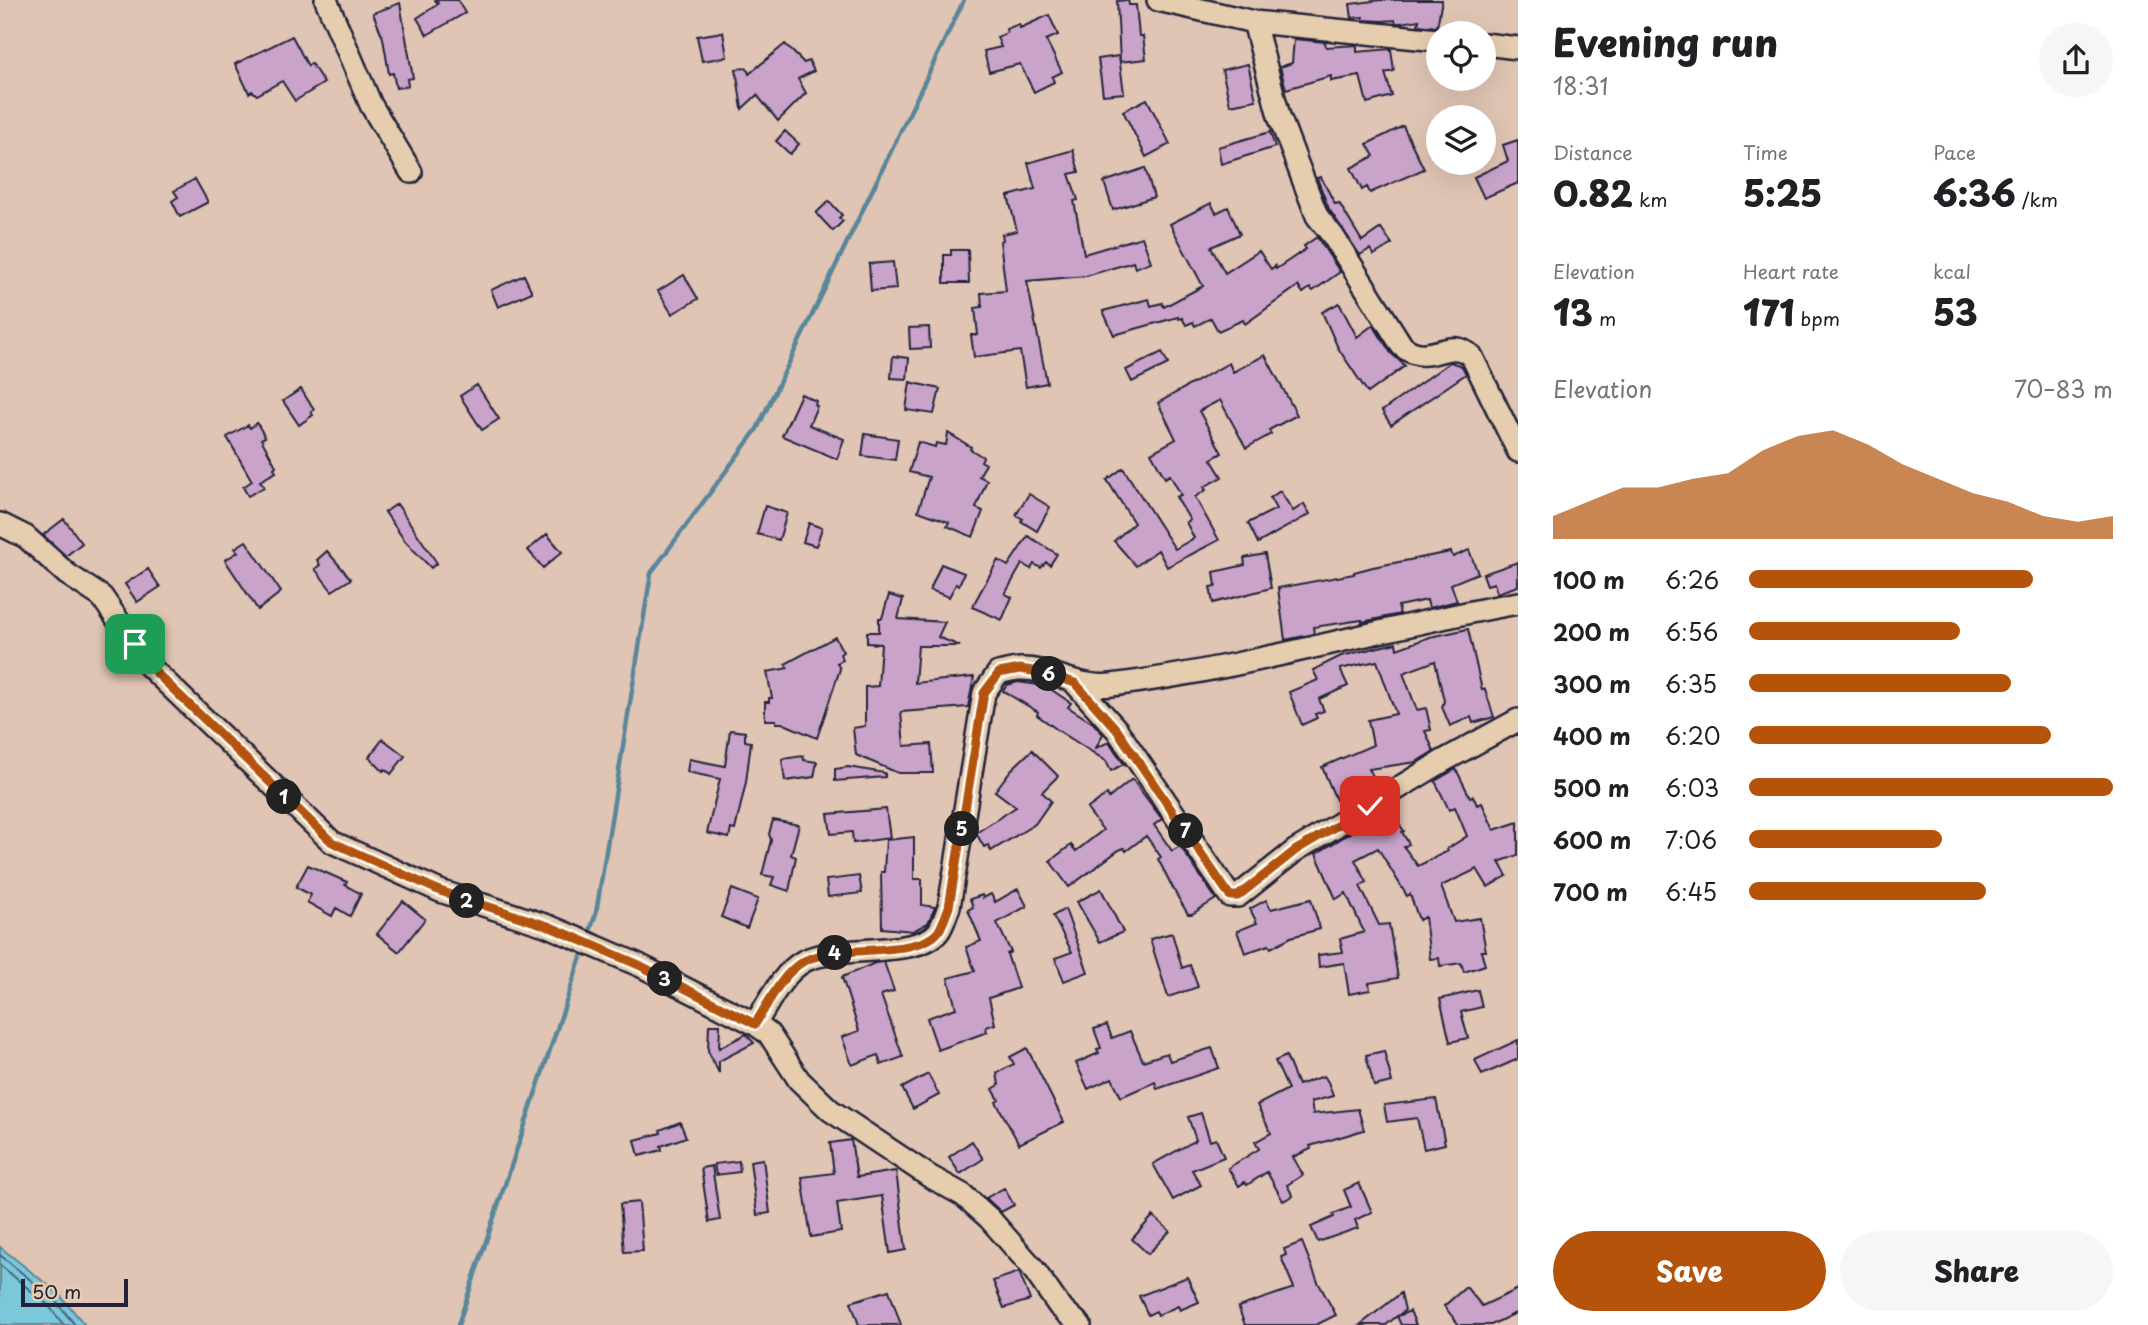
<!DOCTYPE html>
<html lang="en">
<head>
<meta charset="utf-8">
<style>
  :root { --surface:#fff; --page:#f6f6f6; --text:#202124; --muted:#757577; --accent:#b45309 }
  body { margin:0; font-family:"Playpen Sans",sans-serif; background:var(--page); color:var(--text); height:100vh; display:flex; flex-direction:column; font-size:26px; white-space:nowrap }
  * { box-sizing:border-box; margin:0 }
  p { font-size:23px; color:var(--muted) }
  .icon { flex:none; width:38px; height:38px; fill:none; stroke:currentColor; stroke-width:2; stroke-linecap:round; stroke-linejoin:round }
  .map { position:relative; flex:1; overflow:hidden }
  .details { display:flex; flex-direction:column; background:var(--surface); width:630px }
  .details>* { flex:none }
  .controls { position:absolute; left:1426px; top:21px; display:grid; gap:14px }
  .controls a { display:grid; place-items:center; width:70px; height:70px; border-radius:50%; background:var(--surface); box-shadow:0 7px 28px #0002; font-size:35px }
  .scale { position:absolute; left:21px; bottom:18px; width:107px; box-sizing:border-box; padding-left:7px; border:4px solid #22223b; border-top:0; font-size:19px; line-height:24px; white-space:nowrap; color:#22223b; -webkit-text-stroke:5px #e5cdae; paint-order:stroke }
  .pin { position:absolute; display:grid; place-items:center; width:60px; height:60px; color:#fff; margin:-30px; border-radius:14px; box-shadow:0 4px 10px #0006 }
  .km { position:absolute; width:35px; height:35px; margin:-18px; border-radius:50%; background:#222; color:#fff; font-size:19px; line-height:35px; text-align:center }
  .round { display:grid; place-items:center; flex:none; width:74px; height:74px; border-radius:37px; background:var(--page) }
  .summary { display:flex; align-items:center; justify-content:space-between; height:119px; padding:0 35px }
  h1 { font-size:38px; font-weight:800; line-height:52px }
  .metrics { display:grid; grid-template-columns:repeat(3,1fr); gap:10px; height:119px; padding:7px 35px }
  .metrics div { display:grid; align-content:center }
  .metrics b { font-size:35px; font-weight:800 }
  .metrics small { font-size:19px; font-weight:400 }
  .metrics p { font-size:19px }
  .chart { height:196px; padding:14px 35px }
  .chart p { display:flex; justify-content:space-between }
  .chart svg { width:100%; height:126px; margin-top:7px; fill:var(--accent); opacity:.7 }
  .button { display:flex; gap:14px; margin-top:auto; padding:14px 35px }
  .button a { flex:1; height:80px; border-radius:42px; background:var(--accent); color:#fff; font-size:28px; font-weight:800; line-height:80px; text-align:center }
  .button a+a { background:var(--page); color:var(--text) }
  ul { padding:0 35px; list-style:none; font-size:23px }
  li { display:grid; grid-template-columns:112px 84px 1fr; align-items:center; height:52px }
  li i { height:18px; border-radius:9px; background:var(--accent) }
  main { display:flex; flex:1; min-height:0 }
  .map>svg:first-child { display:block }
</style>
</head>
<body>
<main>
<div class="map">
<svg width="1518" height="1325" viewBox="0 0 1518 1325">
  <rect width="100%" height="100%" fill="#e0c5b4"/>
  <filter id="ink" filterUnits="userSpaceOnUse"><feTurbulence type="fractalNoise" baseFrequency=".0143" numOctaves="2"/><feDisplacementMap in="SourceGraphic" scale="14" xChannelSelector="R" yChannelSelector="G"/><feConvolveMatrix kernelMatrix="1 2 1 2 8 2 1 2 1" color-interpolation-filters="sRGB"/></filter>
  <g filter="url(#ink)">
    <!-- water -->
    <path fill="#7cc8db" stroke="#58869b" stroke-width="2" d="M0,1247L59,1294L85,1325H0Z"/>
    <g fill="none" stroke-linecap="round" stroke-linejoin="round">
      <!-- shore -->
      <path stroke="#46647b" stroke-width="2" d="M0,1255L54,1299L75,1325
        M0,1265L48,1305L64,1325"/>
      <!-- stream -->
      <path stroke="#58869b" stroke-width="4.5" d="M588,937L596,913L651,573L757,429L964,0
        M458,1325L584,948"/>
    </g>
    <!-- building -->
    <path fill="#caa3ca" stroke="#22223b" stroke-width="2" d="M435,0H458L465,13L427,35L417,18L438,4Z
      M1128,0L1129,5H1136L1139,36H1143L1146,59L1120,62L1117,1Z
      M1381,0H1442L1437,27L1418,25L1419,20L1401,23H1396L1395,20L1382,21L1363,20V17L1352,18L1350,4Z
      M400,3L413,78L407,79L408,86L396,88L393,73L389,74L383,38L373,13Z
      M1049,15L1058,35L1046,40L1062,72L1052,77L1054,82L1034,92L1020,64L989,72L984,51L1001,47L997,37L1007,33L1006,29L1019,24L1020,28Z
      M723,32L727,57L702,61L697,36Z
      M292,36L308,66L311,63L324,83L295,101L282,81L257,95L252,91L249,93L235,64Z
      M1294,39L1325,42L1326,47L1357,45V52L1391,49L1394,71L1385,73L1392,96L1367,103L1360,76L1331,81V76L1286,89L1280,67L1292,63Z
      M785,44L804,63L809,61L814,71L798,79L806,93L778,121L757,95L742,109L736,69L747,68L749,74Z
      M1119,56L1124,93L1103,95L1098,59Z
      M1248,64L1256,100L1230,105L1222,70Z
      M1147,99L1170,144L1146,157L1123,111Z
      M1403,126L1424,169L1370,193L1367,187L1362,190L1351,168L1374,156L1367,144Z
      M785,131L799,144L790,154L776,141Z
      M1270,132L1275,147L1221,164L1218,147Z
      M1518,140V183L1484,198L1474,177L1508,161L1503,145Z
      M1073,150L1079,172L1069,174L1078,200L1074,201L1084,254L1142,237L1151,262L1135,268L1133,262L1086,276L1027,281L1047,383L1026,387L1020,351L974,357L971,335H978L975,308L982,307L981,293L1006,291L1000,241L1003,240L1002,234L1017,231L1008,196L1035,189L1028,163Z
      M1145,168L1154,197L1113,210L1104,182Z
      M1321,177L1335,204L1339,203L1362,241L1381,228L1392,244L1374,255L1370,249L1360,255L1329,209L1317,178Z
      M195,179L208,202L180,217L172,201L178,197L174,191Z
      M829,201L842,215L839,218L843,221L833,231L816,213Z
      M1211,203L1216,213L1228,207L1240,234L1211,247L1225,273L1259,251L1271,269L1275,266L1276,269L1306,249L1304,246L1317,237L1340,272L1313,291L1310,288L1303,293L1298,286L1245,324L1243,320L1218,331L1211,318L1195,326L1193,322L1186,325L1182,318L1179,319L1178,317L1114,335L1103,311L1149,299L1151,306L1162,303L1164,307L1203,286L1170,224Z
      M951,250H968L969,283H944V255H951Z
      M893,262L896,289L871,291L869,264Z
      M524,275L532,292L498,307L491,290Z
      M684,275L698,299L672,314L658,291Z
      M1339,303L1357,337L1373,325L1391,353L1405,366L1368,393L1338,348L1322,312Z
      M929,327L930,348L910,349L909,328Z
      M1162,352L1168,364L1132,382L1126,370Z
      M1265,355L1297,415L1269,430L1271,434L1246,448L1220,400L1199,411L1222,453L1211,459L1222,477L1204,487L1206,490L1195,497L1219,540L1167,567L1158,550L1136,566L1114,541L1134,523L1107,480L1123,468L1175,549L1194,538L1186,522L1190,520L1176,497L1181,495L1170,475L1165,478L1151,453L1176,439L1158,403L1229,363L1233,372Z
      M893,356L909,358L907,379L891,378Z
      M1450,362L1462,366L1466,374L1391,425L1382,411Z
      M910,382L940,389L934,414L906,410Z
      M477,385L499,419L482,430L460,396Z
      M301,389L314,410L311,412L313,415L299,425L283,401Z
      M801,394L816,401L815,405L817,406L809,425L844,439L837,459L782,436Z
      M257,423L265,437L261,439L276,466L274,468L276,472L260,481L264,487L248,496L243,487L252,481L227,437L248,425L250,428Z
      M948,433L971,447L970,449L983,457L981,461L986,464L979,476L987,480L976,508L983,511L973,537L947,526L949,522L918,511L929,477L909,472L918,442L935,447L936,443L946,445Z
      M865,434L898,439L895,460L862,456Z
      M1280,491L1293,511L1304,504L1310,514L1258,543L1248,523L1276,509L1270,498Z
      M1029,494L1050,507L1037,531L1021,521L1023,519L1016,515Z
      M397,504L437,563L431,568L405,541L385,512Z
      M765,506L787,513L779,540L757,534Z
      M64,519L82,543L66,556L43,535Z
      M809,523L822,528L816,546L803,542Z
      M547,534L562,552L543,568L528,550Z
      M1028,536L1057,554L1050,565L1046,562L1041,568L1034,564L1031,569L1022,564L1005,594L1012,597L1002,620L972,607L998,560L1008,566Z
      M246,541L281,592L258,610L225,560L238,552L235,548Z
      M1469,550L1478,573L1451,584L1457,601L1429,608L1427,600L1398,606L1400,614L1362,622V620L1313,627L1314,634L1285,640L1278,588L1354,574V572L1373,567L1451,552L1453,557Z
      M327,551L351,579L332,591L315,569L320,565L317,560Z
      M1265,554L1271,588L1213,603L1210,587L1216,586L1214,572L1245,565L1244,558Z
      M1518,562V586L1497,593L1494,583L1487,585L1483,574Z
      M941,564L964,573L959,585L956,584L949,597L930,590Z
      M148,569L160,587L137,602L125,584Z
      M889,595L903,599L898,619L945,622L938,637L960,646H918L915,683L974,677L968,707L901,712L904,746L931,744L933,773H898L856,755L853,728L865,726V687L878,686L881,644L867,643V632H879V618H882Z
      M1468,629L1482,690L1485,689L1494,717L1473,723L1471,717L1450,726L1442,707L1444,701L1435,661L1403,673L1417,710L1426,708L1431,730L1425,731L1434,751L1416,762L1369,769L1378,785L1363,794L1360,790L1336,800L1322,767L1373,745L1368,720L1396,714L1377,661L1340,669L1348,686L1319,699L1324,711L1315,714L1317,718L1302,725L1289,692L1318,680L1313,670L1341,656L1396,643L1397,649L1430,637Z
      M835,637L843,652L840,654L843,660L837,663L840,669L817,738L782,723H776V720H765V702H769V698H772L767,672L788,668L785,664Z
      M1018,682L1046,686L1071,703L1068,707L1093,723L1103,734L1096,748L1109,742L1124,764L1111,771L1106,761L1059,731L1037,715L1038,712L1003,691L1007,685Z
      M730,730L745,732V741L751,742L746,782L735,830L731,829L729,838L707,833L720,779L687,772L689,759L725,766Z
      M383,739L405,756L391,774L385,769L383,771L369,757Z
      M1032,750L1058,776L1042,792L1051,801L1035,824L991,851L988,845L984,847L976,833L1016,807L995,791L1011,770Z
      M803,756L804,760L817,762L814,777L785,781L782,759Z
      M848,767L885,773V777L835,781V769Z
      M1456,769L1470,797L1473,796L1477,805L1482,803L1494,830L1518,822V855L1499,862L1507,876L1488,887L1477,869L1441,886L1454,922L1480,918L1486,951H1481L1485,965L1464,972L1461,963L1440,966L1439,958L1430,959L1425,917L1419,920L1410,894L1407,896L1378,848L1355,860L1367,882L1360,886L1379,925L1389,924L1398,978L1369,983L1370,990L1349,994L1344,963L1319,967L1318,955L1343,952L1340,939L1364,932L1346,893L1336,899L1316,854L1389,809L1404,831L1402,832L1409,844L1404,847L1418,866L1448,851L1447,849L1467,836L1455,807L1449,810L1435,781Z
      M1132,779L1162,819L1154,825L1172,851L1180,846L1216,899L1192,914H1188L1177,896L1158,859L1161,857L1146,836L1126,851L1124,848L1119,850L1069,887L1050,861L1071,845L1076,851L1103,830L1087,809L1107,794L1109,798Z
      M886,809L890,838L853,843L852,832L831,834L828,814Z
      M773,820L799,825L791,855L796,857L789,891L771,885L774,877L762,875L771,840L769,834Z
      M914,837V879H922V905L935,907L933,912L928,923L913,931L882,928L881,872H884L886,840Z
      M308,865L347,882L345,885L361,894L350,916L336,908L332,916L307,902L311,895L296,887Z
      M859,876L862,893L828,897L826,880Z
      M732,889L758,899L747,928L721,917Z
      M1018,889L1027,906L997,923L1011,952L1007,954L1018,988L989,998L995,1024L986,1027L987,1032L938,1050L927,1018L956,1008L948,978L975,971L966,947L981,941L968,910L973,907L970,899L982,895L983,898L991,894L995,902Z
      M1101,889L1123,932L1100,942L1077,902Z
      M1311,899L1320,929L1291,937L1271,948L1269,945L1245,953L1237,931L1257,923L1250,909L1266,900L1271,909Z
      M403,901L425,919L399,952L377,934Z
      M1065,909L1088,972L1064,981L1055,958L1072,952L1053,916Z
      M1172,933L1182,968L1190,965L1198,987L1168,997L1150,939Z
      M884,962L894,991L881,995L903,1057L881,1065L878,1055L852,1065L842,1037L859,1031L842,977L875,963Z
      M1478,990L1482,1007L1461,1012L1468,1038L1450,1042L1440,999Z
      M709,1025H720L719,1048L746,1034L754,1043L719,1061V1073L708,1051Z
      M1107,1025L1112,1038L1130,1031L1143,1061L1167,1053L1170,1061L1212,1048L1219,1068L1157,1089L1155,1082L1121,1097L1112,1078L1088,1089L1076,1063L1099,1053L1097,1049L1101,1048L1094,1029Z
      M1518,1040V1059L1482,1075L1475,1060Z
      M1027,1048L1064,1122L1019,1144L996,1102L999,1100L993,1089L999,1085L997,1073L1014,1064L1010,1057Z
      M1384,1051L1392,1082L1374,1086L1366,1055Z
      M1286,1056L1298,1085L1324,1076L1328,1082L1333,1096L1311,1102L1313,1114L1358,1109L1364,1130L1310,1146L1311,1149L1293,1157L1303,1175L1287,1185L1293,1196L1283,1201L1267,1172L1247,1185L1245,1182L1239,1186L1228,1168L1259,1149L1255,1142L1271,1133L1257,1105L1288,1089L1275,1061Z
      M928,1074L939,1095L913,1109L902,1088Z
      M1436,1099L1445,1144L1424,1149L1417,1118L1387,1122L1384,1105Z
      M1201,1113L1210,1141L1216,1139L1224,1157L1192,1170L1201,1185L1173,1200L1153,1164L1196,1140L1188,1117Z
      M680,1122L686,1137L661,1146L662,1150L639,1156L635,1140L661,1133L660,1130Z
      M851,1140L857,1177L896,1171L906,1250L890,1253L882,1196L837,1203L841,1232L811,1237L802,1177L834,1173L830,1143Z
      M972,1141L983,1159L960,1174L949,1157Z
      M763,1159L770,1213L757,1215L750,1161Z
      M739,1161L740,1172L716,1175L714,1164Z
      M712,1166L720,1220L709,1222L701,1168Z
      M1359,1183L1372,1212L1355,1220L1358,1228L1318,1242L1311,1227L1334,1217L1333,1214L1351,1207L1344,1190Z
      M1004,1188L1014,1205L1001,1212L986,1198Z
      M639,1202L643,1251L624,1252L620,1204Z
      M1153,1216L1170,1231L1148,1254L1132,1239Z
      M1302,1242L1318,1282L1336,1315L1316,1325H1245L1238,1307L1294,1288L1281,1257L1286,1255L1284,1249Z
      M1019,1272L1030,1300L1004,1308L993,1281Z
      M1187,1277L1199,1302L1180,1310L1178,1306L1158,1315L1156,1311L1148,1315L1139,1296Z
      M1466,1287L1482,1306L1518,1289V1312L1491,1325H1459L1444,1306Z
      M889,1290L901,1325H859L851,1302Z
      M1401,1293L1405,1310L1398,1316L1410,1311L1416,1325H1401L1397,1316L1386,1325H1360Z"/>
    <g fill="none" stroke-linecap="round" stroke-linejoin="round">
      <defs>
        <path id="minor" d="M326,0L371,105L411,172
          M1158,0L1254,22L1438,40
          M1254,22L1279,116L1317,216L1333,236L1402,346C1430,369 1449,334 1472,357L1518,451
          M1484,44L1518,48
          M0,524L26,537L67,574L102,597L149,666L332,842L440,891L548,926L639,965L755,1024L769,1034L799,1080L830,1110L929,1176L963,1195L989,1218L1032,1267L1059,1306L1080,1325
          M1075,683L1117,730L1230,896H1238L1296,850L1443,761L1518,720
          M755,1024C768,1004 782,973 804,961C836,944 917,958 938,932C943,926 946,914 949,907L984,693L998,673C1005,672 1012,669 1019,669C1050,667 1077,689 1112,685C1250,668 1382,627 1518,603"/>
      </defs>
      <!-- minor casing -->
      <use href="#minor" stroke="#22223b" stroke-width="26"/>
      <!-- minor -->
      <use href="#minor" stroke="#e5cdae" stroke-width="21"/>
    </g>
  </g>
  <g fill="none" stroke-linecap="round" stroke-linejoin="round" filter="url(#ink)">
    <defs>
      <path id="route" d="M135,644L149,666L332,842L440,891L548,926L639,965L755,1024C768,1004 782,973 804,961C837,944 917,958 938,932C943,925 946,914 949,907L984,693L999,673L1020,669L1045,673L1075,683L1117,730L1230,896H1238L1296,850L1370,806"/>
    </defs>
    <!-- route casing -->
    <use href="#route" stroke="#fff" stroke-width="14"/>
    <!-- route -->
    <use href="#route" stroke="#b45309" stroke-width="9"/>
  </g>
</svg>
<div class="controls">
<a><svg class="icon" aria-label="locate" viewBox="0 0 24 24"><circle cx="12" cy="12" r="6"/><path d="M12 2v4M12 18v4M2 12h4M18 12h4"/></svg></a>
<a><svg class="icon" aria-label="layers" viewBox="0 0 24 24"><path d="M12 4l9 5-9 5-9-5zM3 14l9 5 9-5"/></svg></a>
</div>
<div class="scale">50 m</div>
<div class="pin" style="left:135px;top:644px;background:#1e9e55"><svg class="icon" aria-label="arrive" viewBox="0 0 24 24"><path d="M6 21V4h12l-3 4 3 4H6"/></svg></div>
<div class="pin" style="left:1370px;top:806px;background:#d93025"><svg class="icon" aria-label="check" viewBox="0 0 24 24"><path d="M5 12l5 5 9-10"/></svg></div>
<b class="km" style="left:284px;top:797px">1</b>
<b class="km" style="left:467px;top:901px">2</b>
<b class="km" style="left:665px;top:979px">3</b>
<b class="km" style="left:835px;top:953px">4</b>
<b class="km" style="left:962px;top:829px">5</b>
<b class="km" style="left:1049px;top:674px">6</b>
<b class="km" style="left:1186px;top:831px">7</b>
</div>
<section class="details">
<div class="summary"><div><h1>Evening run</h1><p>18:31</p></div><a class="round"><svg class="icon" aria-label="share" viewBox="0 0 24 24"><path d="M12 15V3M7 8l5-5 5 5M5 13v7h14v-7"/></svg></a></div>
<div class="metrics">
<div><p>Distance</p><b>0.82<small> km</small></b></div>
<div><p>Time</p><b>5:25</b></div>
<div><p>Pace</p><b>6:36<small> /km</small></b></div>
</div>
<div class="metrics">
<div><p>Elevation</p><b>13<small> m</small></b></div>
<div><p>Heart rate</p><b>171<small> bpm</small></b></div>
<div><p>kcal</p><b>53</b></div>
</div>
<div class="chart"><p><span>Elevation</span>70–83 m</p>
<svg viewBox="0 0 160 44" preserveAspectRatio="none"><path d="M0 44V36L10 31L20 26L30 26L40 23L50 21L60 13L70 8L80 6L90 11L100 18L110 23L120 28L130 31L140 36L150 38L160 36V44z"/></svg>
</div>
<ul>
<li><b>100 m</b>6:26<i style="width:78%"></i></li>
<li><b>200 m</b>6:56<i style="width:58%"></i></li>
<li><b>300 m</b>6:35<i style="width:72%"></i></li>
<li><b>400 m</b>6:20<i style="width:83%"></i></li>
<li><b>500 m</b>6:03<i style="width:100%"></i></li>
<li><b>600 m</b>7:06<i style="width:53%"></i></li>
<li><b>700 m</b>6:45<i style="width:65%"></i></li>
</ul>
<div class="button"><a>Save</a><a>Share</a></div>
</section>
</main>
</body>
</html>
